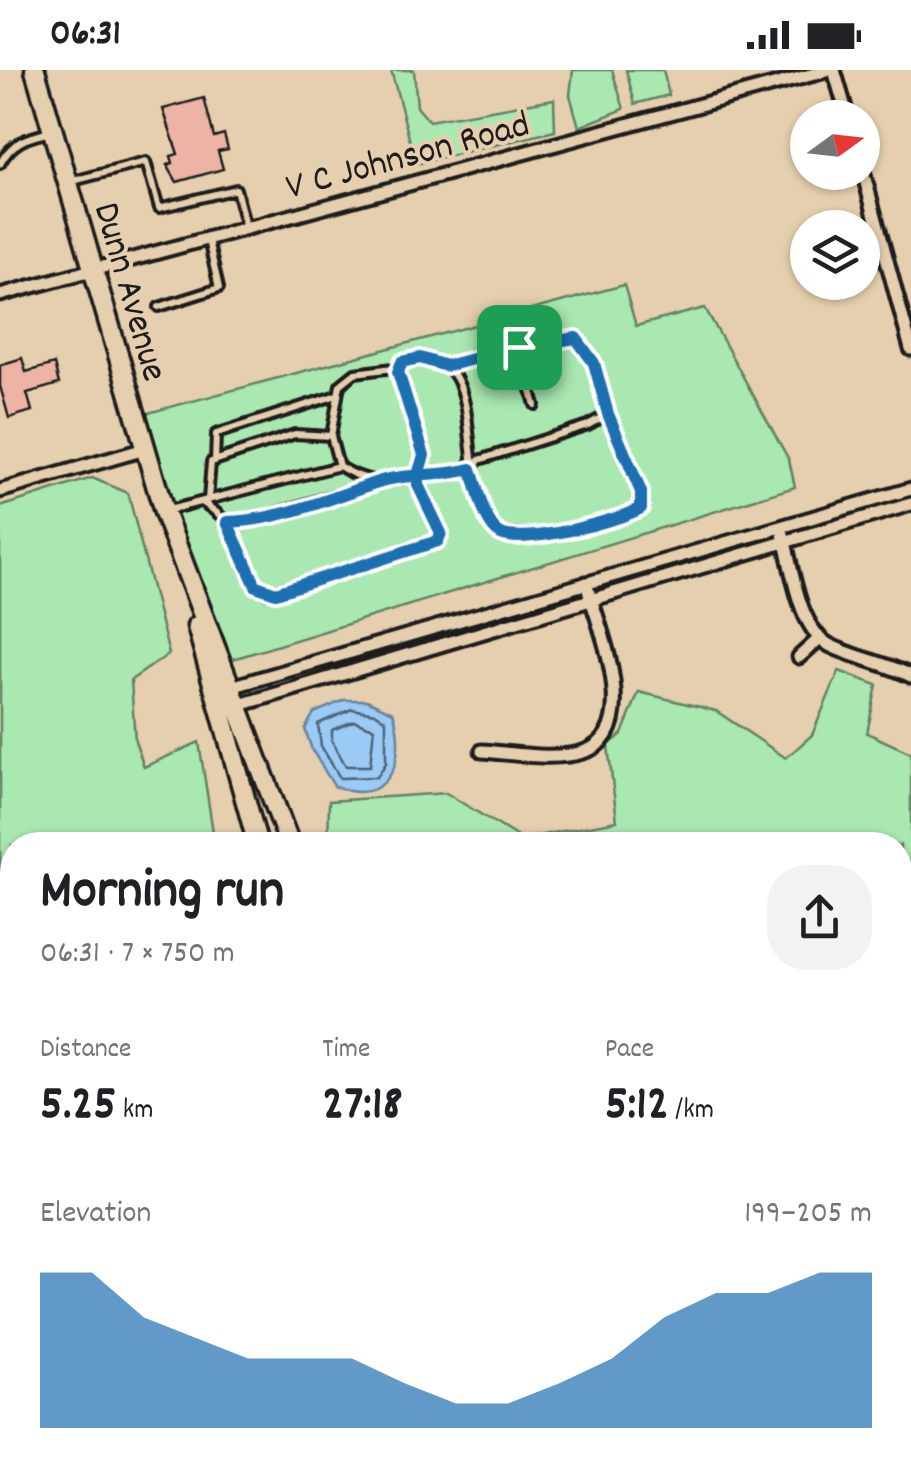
<!DOCTYPE html>
<html lang="en">
<head>
<meta charset="utf-8">
<style>
  :root { --surface:#fff; --page:#f2f2f2; --text:#202124; --muted:#757577; --accent:#1f6fb2 }
  body { margin:0; font-family:Dekko,sans-serif; background:var(--page); color:var(--text); height:100vh; display:flex; flex-direction:column; font-size:38px; white-space:nowrap }
  * { box-sizing:border-box; margin:0 }
  p { font-size:32px; color:var(--muted) }
  .icon { flex:none; width:55px; height:55px; fill:none; stroke:currentColor; stroke-width:2; stroke-linecap:round; stroke-linejoin:round }
  .map { position:relative; flex:1; overflow:hidden }
  .side { position:absolute; left:0px; top:762px; width:912px; height:642px; display:flex; flex-direction:column; background:var(--surface); border-radius:40px 40px 0 0; box-shadow:0 2px 8px #0004 }
  .side>* { flex:none }
  .needle { width:65px; rotate:75deg }
  .tools { position:absolute; left:790px; top:30px; display:grid; gap:20px }
  .tools a { display:grid; place-items:center; width:90px; height:90px; border-radius:50%; background:var(--surface); box-shadow:0 2px 8px #0004; font-size:50px }
  .pin { position:absolute; display:grid; place-items:center; width:85px; height:85px; color:#fff; margin:-42px; border-radius:20px; box-shadow:0 5px 15px #0006 }
  .round { display:grid; place-items:center; flex:none; width:105px; height:105px; border-radius:40px; background:var(--page) }
  .head { display:flex; align-items:center; justify-content:space-between; height:170px; padding:0 40px }
  h1 { font-size:55px; font-weight:700; line-height:75px }
  .metrics { display:grid; grid-template-columns:repeat(3,1fr); gap:15px; height:170px; padding:10px 40px }
  .metrics div { display:grid; align-content:center }
  .metrics b { font-size:50px; font-weight:700 }
  .metrics small { font-size:28px; font-weight:400 }
  .metrics p { font-size:28px }
  .chart { height:280px; padding:20px 40px }
  .chart p { display:flex; justify-content:space-between }
  .chart svg { width:100%; height:180px; margin-top:10px; fill:var(--accent); opacity:.7 }
  .status { display:flex; justify-content:space-between; align-items:center; height:70px; padding:0 50px; background:var(--surface); direction:ltr }
  .status svg { height:28px; fill:currentColor }
  .map>svg:first-child { display:block }
</style>
</head>
<body>
<div class="status"><b>06:31</b><svg viewBox="0 0 49 12"><path d="M0 12V9h3v3zM5 12V6h3v6zM10 12V3h3v9zM15 12V0h3v12zM26 1h20v11H26zM47 4h2v5h-2z"/></svg></div>
<div class="map">
<svg width="911" height="1403" viewBox="0 0 911 1403">
  <rect width="100%" height="100%" fill="#e5cfae"/>
  <filter id="ink" filterUnits="userSpaceOnUse"><feTurbulence type="fractalNoise" baseFrequency=".01" numOctaves="2"/><feDisplacementMap in="SourceGraphic" scale="20" xChannelSelector="R" yChannelSelector="G"/><feConvolveMatrix kernelMatrix="1 2 1 2 8 2 1 2 1" color-interpolation-filters="sRGB"/></filter>
  <g filter="url(#ink)">
    <!-- built -->
    <path fill="#e7c7ac" d="M911,900V1250L900,1248V901Z"/>
    <!-- green -->
    <path fill="#a9e8b0" stroke="#628266" stroke-width="2.5" d="M391,0H414L417,37L429,51L554,29L555,61L416,94Z
      M573,0H612L624,39L579,57L570,25Z
      M626,0H663L669,25L635,34Z
      M624,215L636,256L705,238L789,390L795,417L233,589L228,585L198,510L144,344Z
      M92,408L128,423L169,584L131,610L135,671L144,697L199,672L215,775H12V851H0V437Z
      M839,601L877,615L867,663L911,683V900L900,901V775H328L329,731L446,723L521,769L617,751L608,676L622,664L639,622L716,641L786,688L812,665Z
      M900,1248L911,1250V1382L900,1374Z"/>
    <!-- water -->
    <path fill="#9acaf6" stroke="#68849f" stroke-width="2.5" d="M344,630H367L393,642C408,687 390,740 334,716L312,680L305,659L314,643Z"/>
    <g fill="none" stroke-linecap="round" stroke-linejoin="round">
      <!-- shore -->
      <path stroke="#4e6273" stroke-width="2.5" d="M352,639L375,643L386,650V693L377,707L340,708L321,676L318,654Z
        M354,651L374,658L370,696H346L332,671V660Z"/>
    </g>
    <!-- building -->
    <path fill="#edb4a6" stroke="#1c1c1c" stroke-width="2.5" d="M204,28L214,67L224,64L228,79L218,81L223,99L177,112L167,95L173,93L171,86L178,84L163,39Z
      M22,288L26,302L54,294L59,314L27,323L32,341L9,348L0,316V295Z"/>
    <g fill="none" stroke-linecap="round" stroke-linejoin="round">
      <defs>
        <path id="service" d="M0,94C12,71 28,67 51,62
          M69,112L146,92L159,138L236,119L246,158
          M159,237L219,218L208,170
          M519,277L535,335
          M401,297L355,303L340,315L331,366L339,396C367,414 386,413 418,407
          M215,391L216,364L337,325
          M470,393L588,355L608,344
          M418,405L471,399
          M208,430L211,392L295,364L331,366
          M202,432C213,440 226,448 232,460C244,483 241,509 267,523L438,471L441,463L418,415L424,385L399,302L403,293C500,266 446,414 500,464L541,465L628,446L641,439V422L608,344L594,293L577,268L446,295
          M165,441L339,396
          M228,452L252,450L373,413
          M900,1235L911,1236"/>
        <path id="minor" d="M834,0L848,48
          M862,98L911,279
          M0,225L829,0
          M0,421L145,379
          M783,464C792,496 798,560 831,576C856,588 885,593 911,606
          M799,587L820,568
          M224,619L911,419
          M233,637L911,434
          M482,681C513,683 553,691 583,682C645,663 598,555 586,513
          M0,938L12,937
          M0,1233L12,1234
          M0,1336L12,1337"/>
        <path id="secondary" d="M35,0L164,442L290,775
          M197,556L258,775"/>
        <path id="primary" d="M437,1392L440,1403
          M474,1392L477,1403"/>
        <path id="motorway" d="M785,1392L788,1403
          M891,1392L905,1403
          M274,1403L296,1392
          M490,1403L491,1392"/>
      </defs>
      <!-- service casing -->
      <use href="#service" stroke="#1c1c1c" stroke-width="14"/>
      <!-- minor casing -->
      <use href="#minor" stroke="#1c1c1c" stroke-width="19"/>
      <!-- secondary casing -->
      <use href="#secondary" stroke="#1c1c1c" stroke-width="25"/>
      <!-- primary casing -->
      <use href="#primary" stroke="#1c1c1c" stroke-width="25"/>
      <!-- motorway casing -->
      <use href="#motorway" stroke="#1c1c1c" stroke-width="30"/>
      <!-- service -->
      <use href="#service" stroke="#e5cfae" stroke-width="6"/>
      <!-- minor -->
      <use href="#minor" stroke="#e5cfae" stroke-width="11"/>
      <!-- secondary -->
      <use href="#secondary" stroke="#e5cfae" stroke-width="18"/>
      <!-- primary -->
      <use href="#primary" stroke="#fbe080" stroke-width="18"/>
      <!-- motorway -->
      <use href="#motorway" stroke="#fbe080" stroke-width="22"/>
    </g>
  </g>
  <g fill="none" stroke-linecap="round" stroke-linejoin="round" filter="url(#ink)">
    <defs>
      <path id="route" d="M519,277L446,296L420,288L402,292L398,302L424,385L418,405V415L441,463L438,471L276,523L256,516L227,452C275,451 328,430 372,414C404,402 437,408 471,399C477,416 484,456 501,464C524,475 619,451 641,438V422L608,344L594,293L576,268L519,277"/>
    </defs>
    <!-- route casing -->
    <use href="#route" stroke="#fff" stroke-width="20"/>
    <!-- route -->
    <use href="#route" stroke="#1f6fb2" stroke-width="12"/>
  </g>
  <g text-anchor="middle" stroke-width="8" stroke-linejoin="round" paint-order="stroke">
    <!-- street labels -->
    <g font-size="38" fill="#1c1c1c" stroke="#e5cfae">
      <text transform="translate(407 83) rotate(-15)" y="13">V C Johnson Road</text>
      <text transform="translate(133 221) rotate(74)" y="13">Dunn Avenue</text>
    </g>
  </g>
</svg>
<div class="tools">
<a><svg class="needle" viewBox="-14 -14 28 28"><path d="M0-13l5 13h-10z" fill="#e53935"/><path d="M0 13l5-13h-10z" fill="#757577"/></svg></a>
<a><svg class="icon" aria-label="layers" viewBox="0 0 24 24"><path d="M12 4l9 5-9 5-9-5zM3 14l9 5 9-5"/></svg></a>
</div>
<div class="pin" style="left:519px;top:277px;background:#1e9e55"><svg class="icon" aria-label="arrive" viewBox="0 0 24 24"><path d="M6 21V4h12l-3 4 3 4H6"/></svg></div>
<section class="side">
<div class="head"><div><h1>Morning run</h1><p>06:31 · 7 × 750 m</p></div><a class="round"><svg class="icon" aria-label="share" viewBox="0 0 24 24"><path d="M12 15V3M7 8l5-5 5 5M5 13v7h14v-7"/></svg></a></div>
<div class="metrics">
<div><p>Distance</p><b>5.25<small> km</small></b></div>
<div><p>Time</p><b>27:18</b></div>
<div><p>Pace</p><b>5:12<small> /km</small></b></div>
</div>
<div class="chart"><p><span>Elevation</span>199–205 m</p>
<svg viewBox="0 0 160 44" preserveAspectRatio="none"><path d="M0 44V6L10 6L20 17L30 22L40 27L50 27L60 27L70 33L80 38L90 38L100 33L110 27L120 17L130 11L140 11L150 6L160 6V44z"/></svg>
</div>
</section>
</div>
</body>
</html>
